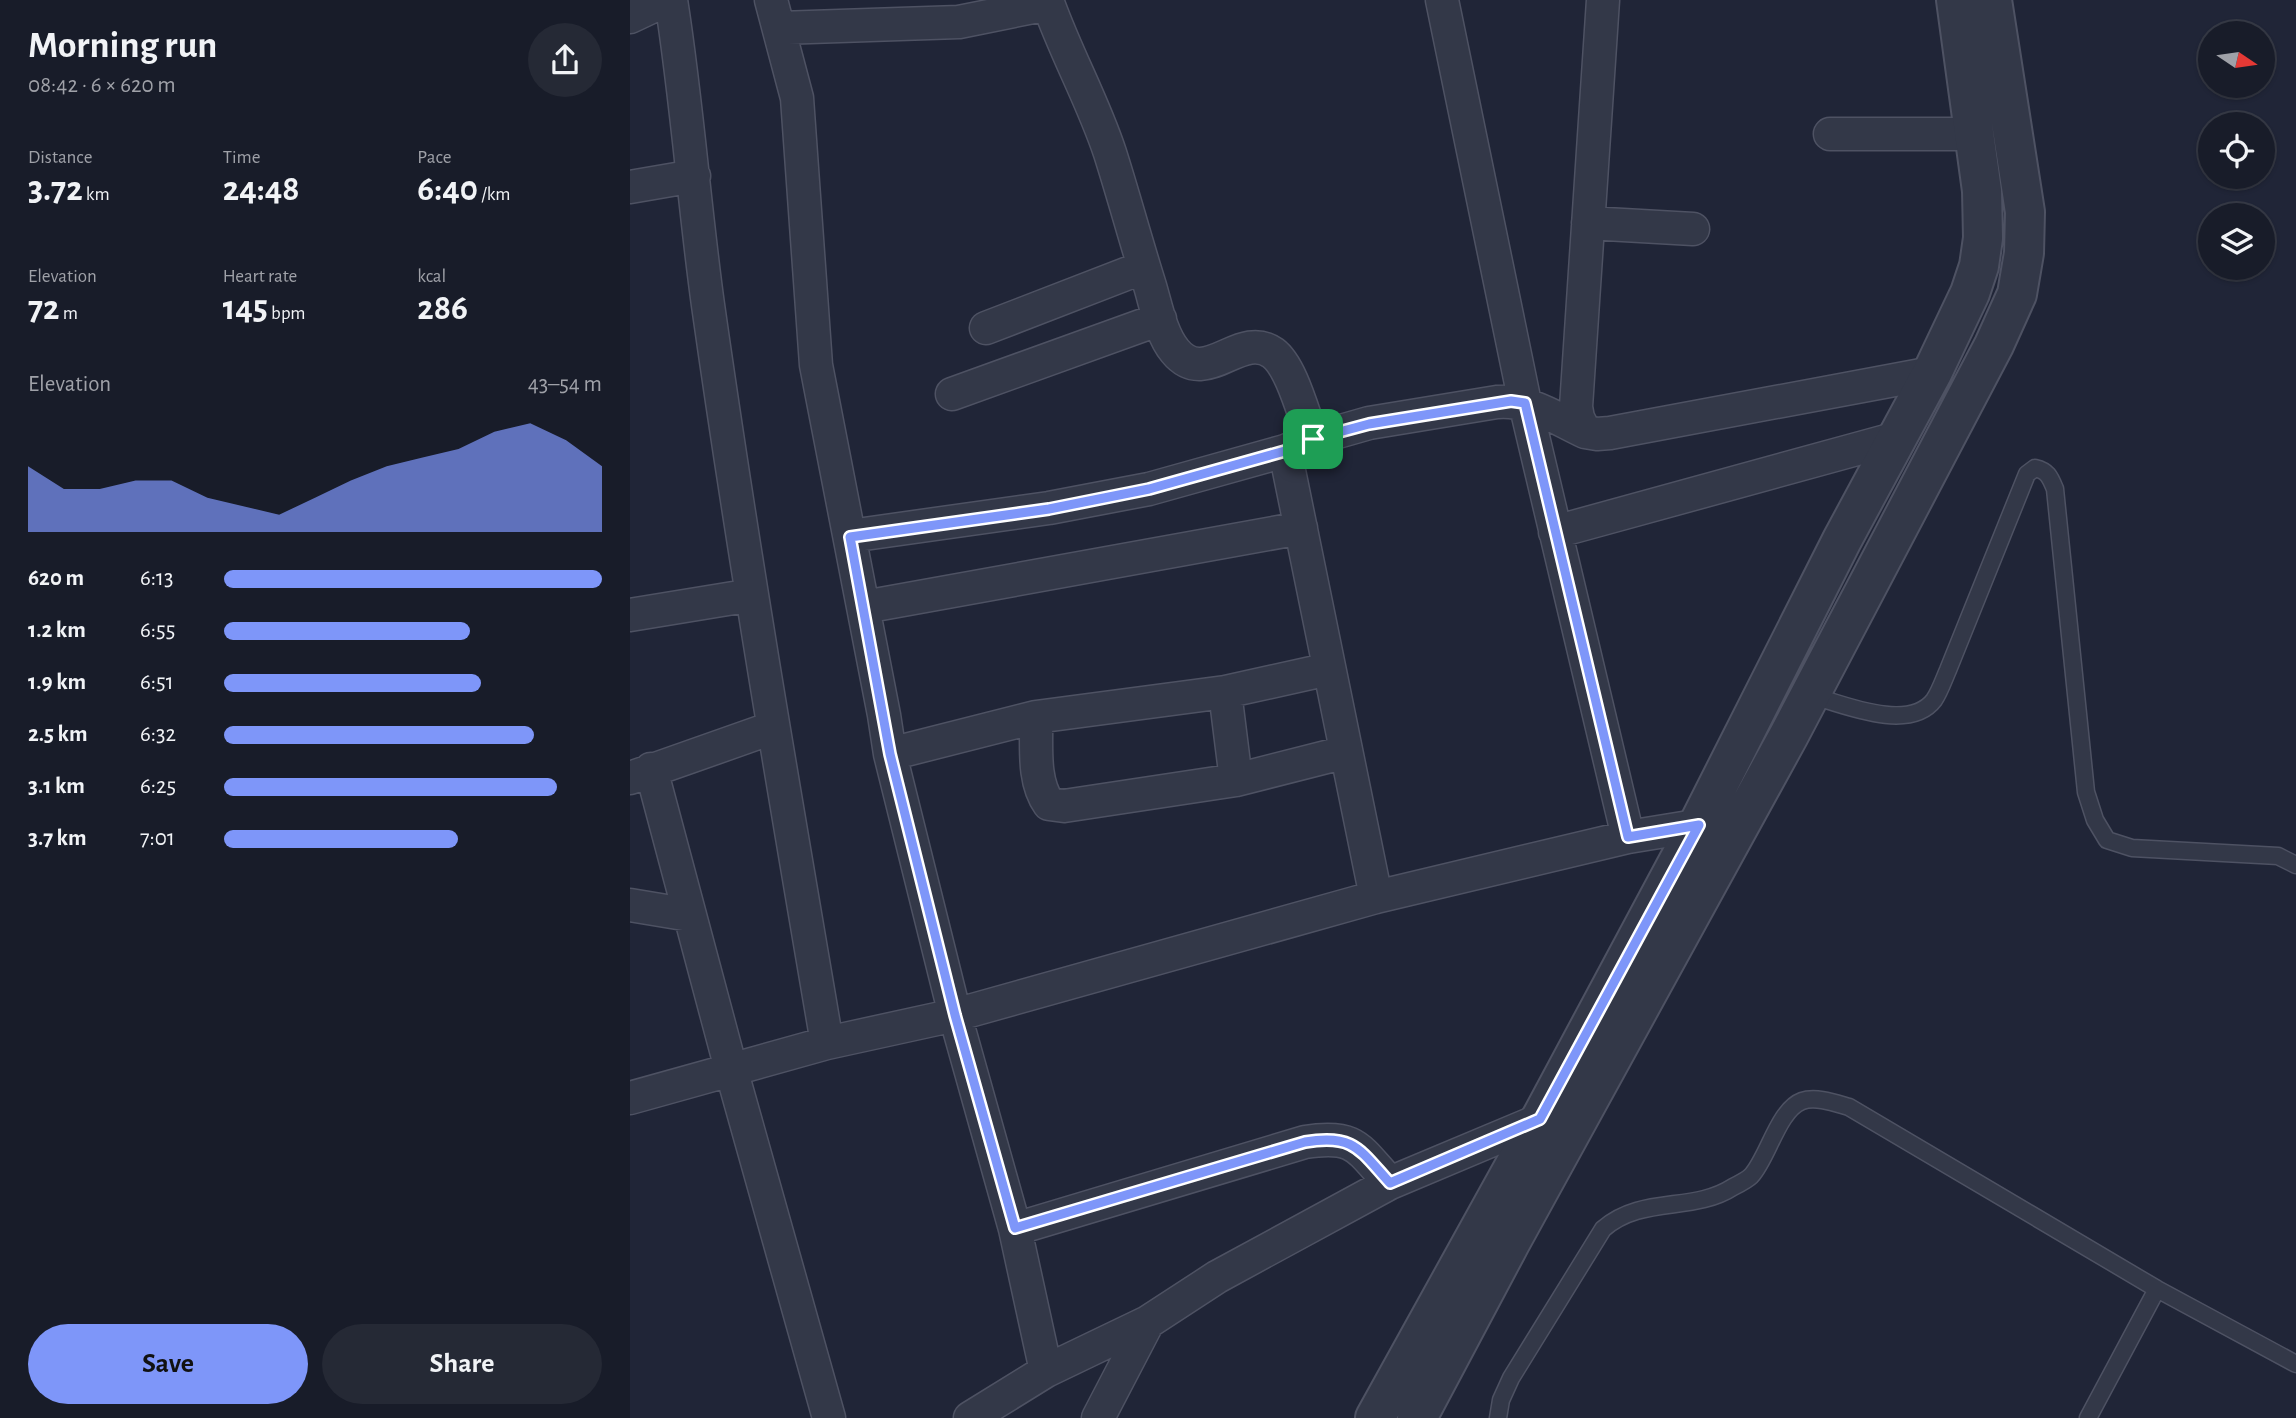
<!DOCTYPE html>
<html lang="en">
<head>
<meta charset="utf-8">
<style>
  :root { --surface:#181c29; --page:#252935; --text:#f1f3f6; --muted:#9fa1a8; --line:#363a46; --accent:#7e96f9 }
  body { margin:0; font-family:"Alegreya Sans",sans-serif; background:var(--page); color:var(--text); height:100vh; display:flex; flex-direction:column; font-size:26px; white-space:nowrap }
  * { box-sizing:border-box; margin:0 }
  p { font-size:23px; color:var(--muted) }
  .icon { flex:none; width:38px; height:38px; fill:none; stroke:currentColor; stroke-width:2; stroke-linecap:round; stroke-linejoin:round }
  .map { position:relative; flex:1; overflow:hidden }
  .details { display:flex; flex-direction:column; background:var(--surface); width:630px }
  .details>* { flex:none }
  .needle { width:46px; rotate:103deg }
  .controls { position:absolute; left:1568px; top:21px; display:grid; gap:14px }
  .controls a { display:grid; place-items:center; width:77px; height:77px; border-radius:50%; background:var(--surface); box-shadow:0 2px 5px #0004,0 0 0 2px var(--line); font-size:35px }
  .pin { position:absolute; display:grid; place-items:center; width:60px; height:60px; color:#fff; margin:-30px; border-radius:14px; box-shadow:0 4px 10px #0006 }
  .round { display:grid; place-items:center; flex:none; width:74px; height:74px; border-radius:37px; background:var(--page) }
  .head { display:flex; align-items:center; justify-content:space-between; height:119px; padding:0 28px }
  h1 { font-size:38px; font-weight:700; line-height:52px }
  .metrics { display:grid; grid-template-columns:repeat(3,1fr); gap:10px; height:119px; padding:7px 28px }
  .metrics div { display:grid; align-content:center }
  .metrics b { font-size:35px; font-weight:700 }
  .metrics small { font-size:19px; font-weight:400 }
  .metrics p { font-size:19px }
  .chart { height:196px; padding:14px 28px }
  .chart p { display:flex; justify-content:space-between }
  .chart svg { width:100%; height:126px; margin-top:7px; fill:var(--accent); opacity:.7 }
  .button { display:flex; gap:14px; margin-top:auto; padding:14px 28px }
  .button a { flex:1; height:80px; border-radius:42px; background:var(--accent); color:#111; font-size:28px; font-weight:700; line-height:80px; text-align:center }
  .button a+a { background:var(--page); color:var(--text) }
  ul { padding:0 28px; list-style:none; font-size:23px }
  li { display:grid; grid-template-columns:112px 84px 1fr; align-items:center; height:52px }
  li i { height:18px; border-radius:9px; background:var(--accent) }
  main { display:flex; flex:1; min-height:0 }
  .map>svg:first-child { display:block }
</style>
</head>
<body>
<main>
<section class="details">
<div class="head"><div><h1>Morning run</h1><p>08:42 · 6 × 620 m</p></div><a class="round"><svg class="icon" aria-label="share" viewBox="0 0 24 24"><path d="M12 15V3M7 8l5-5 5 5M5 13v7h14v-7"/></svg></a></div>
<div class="metrics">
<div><p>Distance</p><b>3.72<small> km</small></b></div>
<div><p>Time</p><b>24:48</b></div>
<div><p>Pace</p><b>6:40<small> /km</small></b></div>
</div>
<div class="metrics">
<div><p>Elevation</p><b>72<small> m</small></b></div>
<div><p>Heart rate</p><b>145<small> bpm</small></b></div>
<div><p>kcal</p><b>286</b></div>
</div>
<div class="chart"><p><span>Elevation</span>43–54 m</p>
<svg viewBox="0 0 160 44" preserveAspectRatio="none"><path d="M0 44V21L10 29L20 29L30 26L40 26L50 32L60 35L70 38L80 32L90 26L100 21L110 18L120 15L130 9L140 6L150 12L160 21V44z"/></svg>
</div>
<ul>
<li><b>620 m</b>6:13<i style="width:100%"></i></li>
<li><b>1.2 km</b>6:55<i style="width:65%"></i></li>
<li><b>1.9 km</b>6:51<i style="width:68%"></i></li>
<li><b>2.5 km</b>6:32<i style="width:82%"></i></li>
<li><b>3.1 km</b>6:25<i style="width:88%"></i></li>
<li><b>3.7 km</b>7:01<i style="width:62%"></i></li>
</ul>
<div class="button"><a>Save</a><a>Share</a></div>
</section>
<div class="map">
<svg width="1666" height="1418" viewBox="0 0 1666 1418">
  <rect width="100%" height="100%" fill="#202537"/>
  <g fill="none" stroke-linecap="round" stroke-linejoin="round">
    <defs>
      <path id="service" d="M1180,695C1212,704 1279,733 1304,700C1310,691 1314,679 1318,670L1397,474L1405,468C1418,471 1420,477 1425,489L1456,792L1465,820L1477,840L1502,848L1648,856L1666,865
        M868,1418L871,1400L881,1378L973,1229C1012,1195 1063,1213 1103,1187C1109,1184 1117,1180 1121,1176C1138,1158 1148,1110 1172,1101C1186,1096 1205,1103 1219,1107L1527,1289L1666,1364
        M1458,1418L1527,1289"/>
      <path id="minor" d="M41,0C57,101 64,204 78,305C113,552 155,797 197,1043
        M141,0L167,98L186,365L254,715L260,754L325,1015L385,1229L416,1371
        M417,0C435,52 463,101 480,153C494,197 506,242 520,286C526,306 531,334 545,351C576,389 610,329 643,353C662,367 674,417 683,439
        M812,0L895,403L998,837
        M973,0L946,407L948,418L955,432L967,434L980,433L1302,373
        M0,17L36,0
        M150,28L329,22L418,4
        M1200,134H1344
        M0,187L64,176
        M958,223L1063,229
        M356,328L514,267
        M322,394L530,319
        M655,451L746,897
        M925,532L1267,438
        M220,536L419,508L519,489L655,451L683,439L739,423L867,402C899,399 927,419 955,432
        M234,607L671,528
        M0,615L122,595
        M595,692L699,669
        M406,717C407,745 402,780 419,804L434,806L606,780L716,752
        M260,754L406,717L595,692L606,780
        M21,769L101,1069L199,1418
        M0,778L142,728
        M0,905L60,915
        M0,1098L197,1043L325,1015L746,897L998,837L1084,823
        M385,1229L675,1142C726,1134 728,1148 760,1183
        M340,1418L416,1371L518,1322L587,1277L760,1183L910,1120
        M468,1418L518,1322"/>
      <path id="tertiary" d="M745,1418L910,1120L1068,825L1212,540L1302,373L1340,293L1349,266L1353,238L1352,191L1326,0
        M787,1418L880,1243L1159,735L1364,345L1387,294L1394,253L1395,212L1362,0"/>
    </defs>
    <!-- service casing -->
    <use href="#service" stroke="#4e5263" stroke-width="19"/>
    <!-- minor casing -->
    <use href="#minor" stroke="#4e5263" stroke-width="35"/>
    <!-- tertiary casing -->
    <use href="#tertiary" stroke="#4e5263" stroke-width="42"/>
    <!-- service -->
    <use href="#service" stroke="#333848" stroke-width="16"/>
    <!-- minor -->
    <use href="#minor" stroke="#333848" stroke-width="32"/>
    <!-- tertiary -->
    <use href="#tertiary" stroke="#333848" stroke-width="38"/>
  </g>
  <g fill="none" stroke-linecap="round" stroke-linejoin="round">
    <defs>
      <path id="route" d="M881,401L895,403L998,837L1069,825L910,1119L760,1183C729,1149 724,1134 675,1142L385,1228L325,1015L260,754L220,537L419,509L519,489L655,451L683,439L739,424Z"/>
    </defs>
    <!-- route casing -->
    <use href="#route" stroke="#fff" stroke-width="14"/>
    <!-- route -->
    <use href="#route" stroke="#7e96f9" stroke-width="9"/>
  </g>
</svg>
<div class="controls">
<a><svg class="needle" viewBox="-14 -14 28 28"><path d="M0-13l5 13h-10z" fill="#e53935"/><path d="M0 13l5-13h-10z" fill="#9fa1a8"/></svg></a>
<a><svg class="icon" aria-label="locate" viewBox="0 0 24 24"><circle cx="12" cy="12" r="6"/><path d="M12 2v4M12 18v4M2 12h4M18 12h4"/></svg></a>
<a><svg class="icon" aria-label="layers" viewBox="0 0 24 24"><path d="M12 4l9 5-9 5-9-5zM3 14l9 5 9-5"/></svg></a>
</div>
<div class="pin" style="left:683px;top:439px;background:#1e9e55"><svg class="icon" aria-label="arrive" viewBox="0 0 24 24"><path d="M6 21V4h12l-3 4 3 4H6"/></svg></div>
</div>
</main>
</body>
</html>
